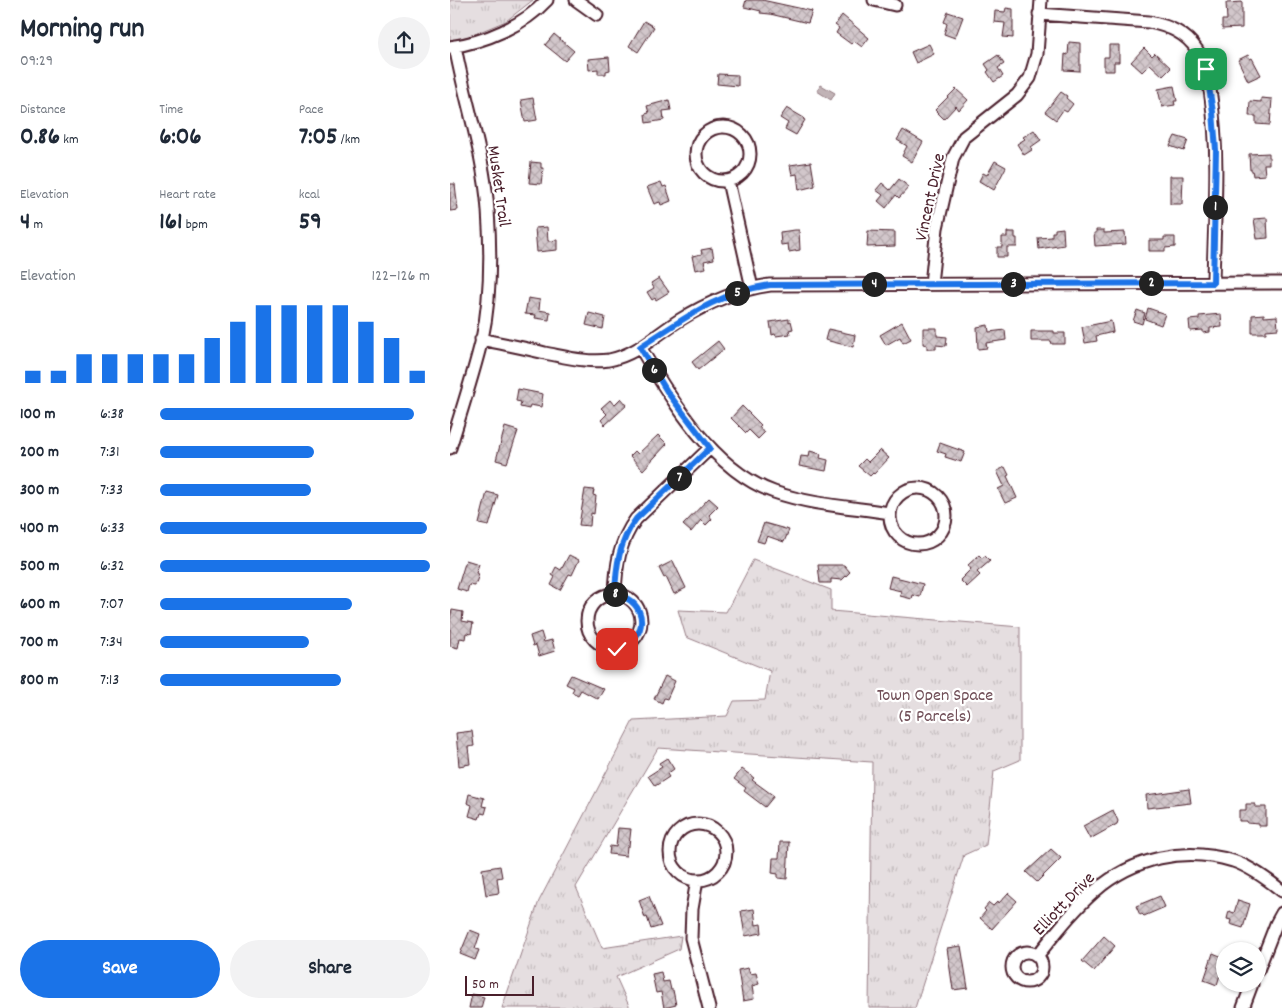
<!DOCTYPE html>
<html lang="en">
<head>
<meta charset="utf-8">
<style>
  :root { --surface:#fff; --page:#f2f2f3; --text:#1f2937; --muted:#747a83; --accent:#1a73e8 }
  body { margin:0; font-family:Dekko,sans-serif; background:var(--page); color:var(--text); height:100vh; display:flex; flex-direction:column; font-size:19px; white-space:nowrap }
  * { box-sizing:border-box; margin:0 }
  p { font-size:16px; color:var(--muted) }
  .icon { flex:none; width:28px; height:28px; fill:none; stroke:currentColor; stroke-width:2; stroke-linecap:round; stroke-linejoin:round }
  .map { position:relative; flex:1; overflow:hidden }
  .details { display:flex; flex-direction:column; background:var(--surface); width:450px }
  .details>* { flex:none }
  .fabs { position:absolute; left:766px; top:942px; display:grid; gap:10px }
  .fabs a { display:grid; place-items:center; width:50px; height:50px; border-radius:50%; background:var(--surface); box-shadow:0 1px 4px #0004; font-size:25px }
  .scale { position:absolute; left:15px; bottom:12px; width:69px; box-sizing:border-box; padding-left:5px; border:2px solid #4a1f2b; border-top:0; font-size:14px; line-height:18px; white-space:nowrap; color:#4a1f2b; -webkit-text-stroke:4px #fff; paint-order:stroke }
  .pin { position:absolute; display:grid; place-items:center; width:42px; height:42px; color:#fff; margin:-21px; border-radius:10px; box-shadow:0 2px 8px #0006 }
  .km { position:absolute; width:25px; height:25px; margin:-12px; border-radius:50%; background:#222; color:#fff; font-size:14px; line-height:25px; text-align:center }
  .round { display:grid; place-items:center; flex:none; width:52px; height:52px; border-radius:26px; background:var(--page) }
  .head { display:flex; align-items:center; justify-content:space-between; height:85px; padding:0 20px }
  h1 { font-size:28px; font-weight:700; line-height:38px }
  .metrics { display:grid; grid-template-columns:repeat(3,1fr); gap:8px; height:85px; padding:5px 20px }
  .metrics div { display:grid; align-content:center }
  .metrics b { font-size:25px; font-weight:700 }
  .metrics small { font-size:14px; font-weight:400 }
  .metrics p { font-size:14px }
  .chart { height:140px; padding:10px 20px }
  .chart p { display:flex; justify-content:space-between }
  .chart svg { width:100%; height:90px; margin-top:5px; stroke:var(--accent); stroke-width:6 }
  .cta { display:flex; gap:10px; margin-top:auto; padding:10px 20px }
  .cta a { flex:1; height:58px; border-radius:30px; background:var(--accent); color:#fff; font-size:20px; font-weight:700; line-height:58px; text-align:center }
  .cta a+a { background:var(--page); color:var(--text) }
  ul { padding:0 20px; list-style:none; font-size:16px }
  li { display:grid; grid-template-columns:80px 60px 1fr; align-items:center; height:38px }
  li i { height:12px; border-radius:6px; background:var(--accent) }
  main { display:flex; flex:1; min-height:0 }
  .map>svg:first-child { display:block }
</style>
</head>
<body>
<main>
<section class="details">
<div class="head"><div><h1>Morning run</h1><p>09:29</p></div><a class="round"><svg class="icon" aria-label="share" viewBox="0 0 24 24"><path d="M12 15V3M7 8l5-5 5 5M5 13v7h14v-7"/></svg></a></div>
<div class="metrics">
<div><p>Distance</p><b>0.86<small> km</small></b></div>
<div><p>Time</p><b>6:06</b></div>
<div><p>Pace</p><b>7:05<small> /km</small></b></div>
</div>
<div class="metrics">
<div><p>Elevation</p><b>4<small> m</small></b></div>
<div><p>Heart rate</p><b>161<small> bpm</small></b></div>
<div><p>kcal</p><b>59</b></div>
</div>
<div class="chart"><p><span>Elevation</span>122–126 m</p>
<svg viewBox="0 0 160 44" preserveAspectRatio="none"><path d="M5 44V38M15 44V38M25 44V30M35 44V30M45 44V30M55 44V30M65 44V30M75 44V22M85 44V14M95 44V6M105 44V6M115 44V6M125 44V6M135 44V14M145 44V22M155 44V38"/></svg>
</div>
<ul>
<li><b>100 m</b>6:38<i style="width:94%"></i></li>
<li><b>200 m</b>7:31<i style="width:57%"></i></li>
<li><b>300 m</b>7:33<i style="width:56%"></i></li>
<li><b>400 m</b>6:33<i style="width:99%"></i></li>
<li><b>500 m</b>6:32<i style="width:100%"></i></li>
<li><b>600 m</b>7:07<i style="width:71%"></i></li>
<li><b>700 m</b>7:34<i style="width:55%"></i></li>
<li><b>800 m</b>7:13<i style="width:67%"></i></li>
</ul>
<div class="cta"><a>Save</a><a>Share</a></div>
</section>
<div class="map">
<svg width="832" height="1008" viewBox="0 0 832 1008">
  <defs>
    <pattern id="grass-tufts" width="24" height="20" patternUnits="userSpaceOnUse" patternTransform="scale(1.25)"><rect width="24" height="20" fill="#e5dee0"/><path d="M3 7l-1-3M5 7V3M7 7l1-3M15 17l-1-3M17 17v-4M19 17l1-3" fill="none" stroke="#c6bec0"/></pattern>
    <pattern id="water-ripples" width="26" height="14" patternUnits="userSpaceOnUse" patternTransform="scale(1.25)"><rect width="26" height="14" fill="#c1b3b6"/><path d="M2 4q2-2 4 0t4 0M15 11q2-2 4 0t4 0" fill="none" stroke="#9f9194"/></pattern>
    <pattern id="building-cross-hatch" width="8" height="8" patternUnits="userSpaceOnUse" patternTransform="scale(1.25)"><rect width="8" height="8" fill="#d2c7cb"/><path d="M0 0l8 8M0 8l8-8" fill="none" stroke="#b6aaae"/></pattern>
  </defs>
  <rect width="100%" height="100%" fill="#fff"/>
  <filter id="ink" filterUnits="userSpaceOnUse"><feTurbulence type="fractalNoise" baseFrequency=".02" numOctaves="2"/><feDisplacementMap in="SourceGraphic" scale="10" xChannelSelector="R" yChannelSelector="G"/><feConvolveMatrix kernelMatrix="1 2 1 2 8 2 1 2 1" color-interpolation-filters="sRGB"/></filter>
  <g filter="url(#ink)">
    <!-- grass -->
    <path fill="url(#grass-tufts)" stroke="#987e86" d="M0,0H83L56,21L20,36L0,41Z
      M303,560L381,590V611L570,627V760L544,771L536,845L514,855L465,1008H419L422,762L208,748L126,887L152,948L231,936L229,949L166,977L180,1008H52L89,901L183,721L277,716L284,701L315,700L320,671L236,637L228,610L276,612Z"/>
    <!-- water -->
    <path fill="url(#water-ripples)" stroke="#91787e" d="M371,85L385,93L381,100L367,91Z"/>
    <!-- building -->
    <path fill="url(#building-cross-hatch)" stroke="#4a1f2b" d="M296,0H312L362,11L358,23L320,14L310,13L311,11L294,7Z
      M792,2V28L772,29V20H777L776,3Z
      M556,8L563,9V38L553,37L555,23L544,22L545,11L555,12Z
      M498,12L513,17L505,38L494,34L497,24L494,22Z
      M392,15L419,38L412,47L404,41L401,44L386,33L389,28L385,25Z
      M194,21L204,27L188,52L179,46Z
      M104,34L124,51L115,61L95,45Z
      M619,42L630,43V71L614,70L615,54L618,55Z
      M479,44L484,54L466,63L461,52Z
      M659,45H669V62H664V71H654V57H659Z
      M694,48L702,56L705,53L721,68L713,76L700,64L692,72L681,62Z
      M548,55L554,64L548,68L553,76L544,82L537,72L539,70L535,64Z
      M798,55L800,59L802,58L811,75L798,81L788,60Z
      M159,57L160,70L156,71V74H148V69L139,70L138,59Z
      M268,74L288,75V86L267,84Z
      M724,86L727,101H724L725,105L712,107L708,89Z
      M506,89L518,100L509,110L506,106L494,119L485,110Z
      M611,92L617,96L616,98L623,104L617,112L613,110L606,120L595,112Z
      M83,98L87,120L75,122L71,100Z
      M811,98L822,99L820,125L806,124V116H799L800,101L811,102Z
      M219,100L221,110L213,111L214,120L196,123L195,114L199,113L197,106Z
      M337,108L354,118L353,119L355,120L346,135L335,129L338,123L330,118Z
      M453,130L473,142L462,162L452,156L457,146L447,140Z
      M584,130L591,140L581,147L582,150L574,155L567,144L575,139L573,137Z
      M725,136L738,140L734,151L720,146Z
      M819,153V164H814L815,175L803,176L802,170H800L799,154Z
      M545,161L556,167L544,190L529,181L533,173L537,175Z
      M81,162L91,163V168H93L91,184L79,183Z
      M361,162L365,186L349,190L347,174L342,175L340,165Z
      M720,176H733L732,204H720Z
      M449,179L459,187L449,198L446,195L436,208L428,201L433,195L426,190L432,183L440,190Z
      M211,182L213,187L216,186L221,201L211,205L210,202L204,204L197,187Z
      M0,184H5L8,210L0,211Z
      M817,218L818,238L807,239L804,219Z
      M97,227L98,241L107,240V250L87,252L85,228Z
      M613,228L614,245L589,249L588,238L602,237V232H605V229Z
      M345,230H349L350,250L339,252L338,244L331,245L330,232Z
      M646,230H654V233L675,232L676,244L645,246L644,233H646Z
      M418,231L445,232V246L417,247Z
      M557,232H565V238H567V247H557V257H547V247H552V237H557Z
      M714,237H725V247L715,248V251H699V240H714Z
      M262,248L264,259L254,261L256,268L245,270L242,256L252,254L251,250Z
      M209,278L219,292L206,300L205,298L202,300L197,292L204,288L201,283Z
      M78,298L90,300L89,310L100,312L99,320L85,318L86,315L75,314Z
      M698,308L715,314L711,325L695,319Z
      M687,310L695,313L692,324L683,321Z
      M139,313L155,317L153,329L136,325Z
      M771,314L772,327L760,328V332L753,333V330L740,331L739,320L749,319V316Z
      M814,314V317L827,316L828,329L816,330V333H802V315Z
      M339,319V322L341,321L343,329L339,330L340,334L326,336L325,334L322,335L320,322Z
      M661,321L663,332L646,336L647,341L635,343L632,327Z
      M452,322L461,339L453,343L450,337L436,345L430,335Z
      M538,325L539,332L555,330L556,340L536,343L537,348L528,349L527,327Z
      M473,328H487V336L497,337L496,346L486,345V349H477V345L473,344Z
      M378,329L405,335L403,347L375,340Z
      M581,331H604V333H615V344H602L601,341H581Z
      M268,341L274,349L248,370L242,362Z
      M68,389L93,394L91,407L80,405L79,409L70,407L71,402L66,401Z
      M171,398L177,405L155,425L151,420L157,414L151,408L160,400L164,405Z
      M292,406L311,425L309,427L314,433L308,439L299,430L296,433L281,418Z
      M55,427L68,431L57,463L46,460Z
      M208,435L217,444L193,470L180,456L185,451L188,454Z
      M490,443L515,452L511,462L495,457L496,454L487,451Z
      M430,450L439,458L424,474L423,473L420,476L408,466L415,459L418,462Z
      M360,451L371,454L370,458L378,460L376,471L349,466L351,456L359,457Z
      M555,467L559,475L557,476L567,498L555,503L548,489L554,486L547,471Z
      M135,489L144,490L143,495L146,496L144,514L141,513L140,526L129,525Z
      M37,492L48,495L39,526L29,524Z
      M259,498L268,506L259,515L262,519L256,525L251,520L241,532L233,525Z
      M314,523L339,530L334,542L317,536L314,543L307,541Z
      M119,555L129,560L122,575L119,574L110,590L101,585L105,577L102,575L106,567L111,570Z
      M529,555L532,558L535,556L540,561L527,572L530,575L517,587L510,580L521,569L518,565Z
      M16,560L29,564L26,573L29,574L25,586L19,585L17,592L7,589Z
      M223,561L236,588L224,594L216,577L214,578L209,568Z
      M368,565H394L400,572L392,580L381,579V583H370Z
      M441,576L473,584L470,597L463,595L462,599L450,596L451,591L438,588Z
      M2,610L13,612L12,621L23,623L21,634L16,633L15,639L10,638L8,648L0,646V619Z
      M91,632L94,642L102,640L105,651L89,656L86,645L83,646L80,636Z
      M121,675L154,689L148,699L131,690L128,695L122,692L124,688L116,684Z
      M215,676L225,681L217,699L214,698L212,703L204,699Z
      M22,731L24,746L18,747L20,764L9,766L6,733Z
      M217,758L224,769L217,774L219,777L205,786L198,776L212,767L209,763Z
      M292,769L304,778L302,780L324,796L315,807L294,791L296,788L284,779Z
      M739,789L741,803L697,808L696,795Z
      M19,794L34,798L32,806L37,807L35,814L31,813L29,819L19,816L22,805L17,803Z
      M796,804H805V807H816V826H809V824L797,823V821H789V810H796Z
      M663,810L668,821L667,824L640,839L633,826Z
      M168,828L181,829L179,846H177L176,856L159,854L160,846L166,847Z
      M330,842H339L337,879L328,878V874L322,873L323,858H329Z
      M601,849L611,858L587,882L576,872Z
      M50,866L52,877L47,878L49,893L36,895L32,869Z
      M558,893L567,901L542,929L530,918L536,911L534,909L539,903L543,906L548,901L549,903Z
      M199,896L211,926L201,929L197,917L195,918L189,900Z
      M710,896L715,907L694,916L692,914L690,915L686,906Z
      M788,900L800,904L793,928L780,924L781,920L777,919L779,911L784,913Z
      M304,909L306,925L311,924L312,933L295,936L291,911Z
      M20,930L30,934L25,949L29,950L25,960L10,954Z
      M654,936L665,946L644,971L632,961Z
      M511,946L518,988L503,990L497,948Z
      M763,953L775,958L767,985L754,980Z
      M298,968L300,974L306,973L309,984L302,986L304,999L293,1001L288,970Z
      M211,972L213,982L219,981L221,990H223L226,1005L214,1008L211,992L206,993L202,974Z
      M22,994L34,997L31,1008H19Z"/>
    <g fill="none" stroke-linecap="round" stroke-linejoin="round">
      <defs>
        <path id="minor" d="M126,0L147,15
          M424,0L445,5
          M589,14L699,22C719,26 736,33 747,50C757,64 759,81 761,97C770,159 764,221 763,283
          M0,47C35,42 73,26 97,0
          M246 154a27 27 0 1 1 54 0a27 27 0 1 1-54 0Z
          M278,181L302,288
          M481,284L487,228L503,158L514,137L567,95L580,78L587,54L591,0
          M31,339C53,344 74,348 95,353C116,357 137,363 159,360C186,355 206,335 228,321C257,303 286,290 320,285L832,283
          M190,347C221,400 264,471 324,492C361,505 402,507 440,513
          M0,448C11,412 23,376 32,339C41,298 41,252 38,210C34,154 15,101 5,46
          M440 516a28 28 0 1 1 56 0a28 28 0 1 1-56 0Z
          M137 621a27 27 0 1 1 54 0a27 27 0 1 1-54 0Z
          M165,594C166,566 169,542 186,519L259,449
          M220 852a28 28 0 1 1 56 0a28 28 0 1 1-56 0Z
          M247,880L242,909L241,938L259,1008
          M562 967a15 15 0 1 1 30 0a15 15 0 1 1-30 0Z
          M587,956C605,934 623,910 645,891C683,858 734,846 783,861C801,867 817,879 832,891
          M808,970L826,924L832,913
          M793,1008L802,984"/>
      </defs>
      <!-- minor casing -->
      <use href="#minor" stroke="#4a1f2b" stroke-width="15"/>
      <!-- minor -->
      <use href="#minor" stroke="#fff" stroke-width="11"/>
    </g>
  </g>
  <g fill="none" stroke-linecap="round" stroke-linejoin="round" filter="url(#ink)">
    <defs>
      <path id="route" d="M167,649C200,639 199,601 165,594C166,566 169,542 186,519L260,448L218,393L190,347C234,319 266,293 320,285L763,283L766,150L763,112L756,69"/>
    </defs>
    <!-- route casing -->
    <use href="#route" stroke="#fff" stroke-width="10"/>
    <!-- route -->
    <use href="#route" stroke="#1a73e8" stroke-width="6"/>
  </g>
  <g text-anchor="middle" stroke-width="4.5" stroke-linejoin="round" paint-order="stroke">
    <!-- street labels -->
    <g font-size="18" fill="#4a1f2b" stroke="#fff">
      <text transform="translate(50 186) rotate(82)" y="6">Musket Trail</text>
      <text transform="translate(479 197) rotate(-78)" y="6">Vincent Drive</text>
      <text transform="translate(613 903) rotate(-46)" y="6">Elliott Drive</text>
    </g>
    <!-- park labels -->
    <g font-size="18" fill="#714f58" stroke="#fff">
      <text x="485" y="700">Town Open Space<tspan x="485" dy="21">(5 Parcels)</tspan></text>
    </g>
  </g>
</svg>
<div class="fabs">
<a><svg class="icon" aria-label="layers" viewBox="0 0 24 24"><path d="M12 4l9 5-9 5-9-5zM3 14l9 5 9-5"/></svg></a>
</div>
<div class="scale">50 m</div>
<div class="pin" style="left:756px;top:69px;background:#1e9e55"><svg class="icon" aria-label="arrive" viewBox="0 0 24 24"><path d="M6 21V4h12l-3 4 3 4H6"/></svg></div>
<div class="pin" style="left:167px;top:649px;background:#d93025"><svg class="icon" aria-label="check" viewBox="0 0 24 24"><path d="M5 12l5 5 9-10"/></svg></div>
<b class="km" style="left:765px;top:207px">1</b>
<b class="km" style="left:701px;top:283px">2</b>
<b class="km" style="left:563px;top:284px">3</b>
<b class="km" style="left:424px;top:284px">4</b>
<b class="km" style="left:287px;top:293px">5</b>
<b class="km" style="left:204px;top:370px">6</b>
<b class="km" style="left:229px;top:478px">7</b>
<b class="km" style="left:165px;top:594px">8</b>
</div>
</main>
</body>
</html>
